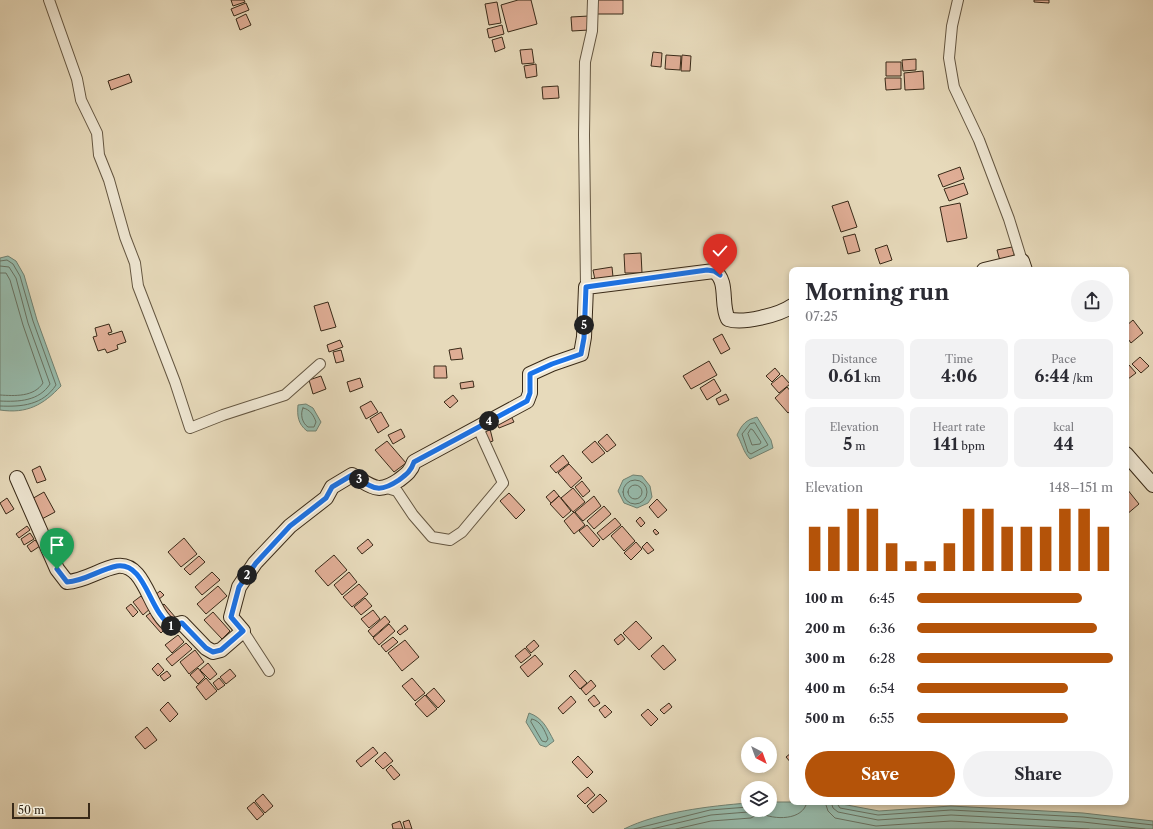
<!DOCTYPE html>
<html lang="en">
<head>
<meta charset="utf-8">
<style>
  :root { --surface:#fff; --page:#f2f2f3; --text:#2b2b33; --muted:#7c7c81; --accent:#b45309 }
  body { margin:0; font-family:"Libre Caslon Text",serif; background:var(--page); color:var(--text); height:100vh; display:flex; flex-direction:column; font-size:15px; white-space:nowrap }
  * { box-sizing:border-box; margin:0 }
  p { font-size:13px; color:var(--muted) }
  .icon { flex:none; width:22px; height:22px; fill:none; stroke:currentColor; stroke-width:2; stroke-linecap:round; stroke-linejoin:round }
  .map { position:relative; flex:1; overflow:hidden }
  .panel { position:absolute; left:789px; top:267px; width:340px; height:538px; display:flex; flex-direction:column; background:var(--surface); border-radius:8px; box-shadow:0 2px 6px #0003 }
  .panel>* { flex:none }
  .needle { width:26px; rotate:139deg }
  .controls { position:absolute; left:741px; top:737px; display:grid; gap:8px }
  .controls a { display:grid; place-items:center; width:36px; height:36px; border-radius:50%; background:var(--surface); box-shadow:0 2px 6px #0003; font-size:20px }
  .scale { position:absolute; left:12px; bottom:10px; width:78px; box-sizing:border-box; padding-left:4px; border:2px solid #392a18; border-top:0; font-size:11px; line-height:14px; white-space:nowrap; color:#392a18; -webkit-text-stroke:3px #efe7d3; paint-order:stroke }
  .pin { position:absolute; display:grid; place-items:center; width:34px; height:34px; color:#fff; margin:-41px -17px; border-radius:50% 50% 50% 0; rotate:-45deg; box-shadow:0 0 4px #0007 }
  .pin .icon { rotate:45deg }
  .km { position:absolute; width:20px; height:20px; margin:-10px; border-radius:50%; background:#222; color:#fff; font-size:11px; line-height:20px; text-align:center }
  .round { display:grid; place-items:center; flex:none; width:42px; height:42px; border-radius:21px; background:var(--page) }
  .head { display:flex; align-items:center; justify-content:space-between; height:68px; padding:0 16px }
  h1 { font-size:22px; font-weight:800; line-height:30px }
  .metrics { display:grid; grid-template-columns:repeat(3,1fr); gap:6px; height:68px; padding:4px 16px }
  .metrics div { display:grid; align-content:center; border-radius:8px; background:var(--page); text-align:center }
  .metrics b { font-size:17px; font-weight:800 }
  .metrics small { font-size:11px; font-weight:400 }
  .metrics p { font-size:11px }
  .chart { height:112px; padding:8px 16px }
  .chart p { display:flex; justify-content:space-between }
  .chart svg { width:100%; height:72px; margin-top:4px; stroke:var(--accent); stroke-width:6 }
  .primary-button { display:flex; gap:8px; margin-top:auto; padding:8px 16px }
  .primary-button a { flex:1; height:46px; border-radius:24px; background:var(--accent); color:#fff; font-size:16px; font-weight:800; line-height:46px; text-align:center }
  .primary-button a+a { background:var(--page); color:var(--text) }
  ul { padding:0 16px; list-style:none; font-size:13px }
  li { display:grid; grid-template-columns:64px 48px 1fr; align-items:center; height:30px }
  li i { height:10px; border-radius:5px; background:var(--accent) }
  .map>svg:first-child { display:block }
</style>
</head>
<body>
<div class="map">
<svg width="1153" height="829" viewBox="0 0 1153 829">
  <rect width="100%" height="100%" fill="#e7dabb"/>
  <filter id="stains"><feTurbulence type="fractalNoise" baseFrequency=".005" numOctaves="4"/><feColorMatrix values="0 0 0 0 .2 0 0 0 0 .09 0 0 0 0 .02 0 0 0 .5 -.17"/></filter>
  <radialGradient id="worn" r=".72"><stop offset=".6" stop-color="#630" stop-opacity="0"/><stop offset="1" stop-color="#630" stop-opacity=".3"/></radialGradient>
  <!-- water -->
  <path fill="#97bbac" stroke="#718171" d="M8,256L16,261L24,275L37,320L61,386C43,405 27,414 0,410V258Z
    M306,404L313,408L321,422L316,431H307C298,424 297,416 298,405Z
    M757,417L771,440L773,448L750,459C743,452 742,443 737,435C742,424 746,420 757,417Z
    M633,475L642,476L650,486L652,497L648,503L637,508L624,503L618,491L623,480Z
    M529,713C543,718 547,728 554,741L546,747L540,745L526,722Z
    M770,802H831L879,811L951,806L1083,813L1153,821V829H624C658,812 710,806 748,803V810H770Z"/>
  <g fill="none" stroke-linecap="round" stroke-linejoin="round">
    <!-- shore -->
    <path stroke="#687262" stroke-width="1" d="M0,261L7,260L13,264L20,276L33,321L56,385C43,405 22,407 0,406
      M0,266L9,267L16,278L28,323L50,384C39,401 19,402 0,401
      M0,273H6L10,280L23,325L43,383C34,397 15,396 0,395
      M303,408C310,409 314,416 316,422L314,427H308C302,423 300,414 303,408Z
      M755,423L768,445L751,454L748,452L742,434L750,424Z
      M751,429L753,430L761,442L760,444L752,445L748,434Z
      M623 492a12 12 0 1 1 24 0a12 12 0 1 1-24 0Z
      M628 492a7 7 0 1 1 14 0a7 7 0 1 1-14 0Z
      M532,719C541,721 545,731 548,739L546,742L542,741L531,722Z
      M825,802L828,811L835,818L876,826L951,821L1089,829
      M831,802L833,808L838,812L878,820L951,815L1083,822L1145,829
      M836,802L840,808L878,815L951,810L1083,817L1153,825
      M634,829L710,810L748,807
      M652,829L711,815L748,812L754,810
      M676,829L711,821L751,818L760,813C774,820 803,821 807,802"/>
  </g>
  <!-- building -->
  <path fill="#dfad95" stroke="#392a18" d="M231,0H244L245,2L233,6Z
    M518,0H531L537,24L508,32L501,5Z
    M595,0H623V14H595Z
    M1034,0H1049V3L1034,2Z
    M497,2L501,23L489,25L485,4Z
    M246,3L249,10L234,16L231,9Z
    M246,14L251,25L240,30L236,19Z
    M589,16V30L572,31L571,17Z
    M502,25L504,34L489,38L487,29Z
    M502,37L505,48L495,52L492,40Z
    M532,49L534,63L522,64L520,50Z
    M653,52L662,53L661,67L651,66Z
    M666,55L681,56L680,70L665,69Z
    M682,55L691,56L690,71H681Z
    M916,59V70L903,71L902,60Z
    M886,62H901V76H886Z
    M536,64L537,76L526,78L524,66Z
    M923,71L924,89L905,90L904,73Z
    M129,74L132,82L111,90L108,81Z
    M885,78H901V89L886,90Z
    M558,86L559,98L543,99L542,87Z
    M960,167L964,179L943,187L938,175Z
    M964,183L968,194L949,201L944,189Z
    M848,201L857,227L841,232L832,206Z
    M960,203L967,238L947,242L940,207Z
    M855,234L860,251L848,254L843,237Z
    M887,245L892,260L880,264L875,249Z
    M1012,247L1015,258L1000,261L997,250Z
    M641,253L642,273H625L624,254Z
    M612,267L613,277L595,280L593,270Z
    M328,302L336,327L321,331L314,306Z
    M1133,320L1143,333L1131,343L1126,336V326Z
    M109,324L112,332L108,333L109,335L122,331L126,342L117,345L118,349L107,353L105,349L98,351L93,337L97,336L95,328Z
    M722,334L730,349L721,354L713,339Z
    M340,340L343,347L329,352L327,345Z
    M461,348L463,359L451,360L449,350Z
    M341,350L344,361L336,363L333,352Z
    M1140,357L1149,366L1141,373L1132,364Z
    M709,361L717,375L691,389L683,376Z
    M1129,365L1136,373L1128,379L1126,377V367Z
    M434,366H446L447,378H434Z
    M775,368L780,374L772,382L766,376Z
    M782,375L790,384L779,393L771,384Z
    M321,376L326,389L313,394L309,380Z
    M360,378L363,387L350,392L347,382Z
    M714,379L721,391L707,400L700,388Z
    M473,381L474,387L461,389L460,383Z
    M787,387L792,393V410L788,413L775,398Z
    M726,394L729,400L719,405L716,399Z
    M453,395L458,401L450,408L444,402Z
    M371,401L378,412L366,419L360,407Z
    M381,412L389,426L378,433L370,419Z
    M510,414L514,422L499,428L495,420Z
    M401,429L405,437L393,444L388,435Z
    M490,429L493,441L487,443L483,431Z
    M607,434L616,445L607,452L598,442Z
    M387,441L406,463L394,472L375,450Z
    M595,441L605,453L592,463L582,452Z
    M563,455L569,463L556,473L550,466Z
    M569,464L582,478L571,488L558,473Z
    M40,466L46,480L37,483L32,470Z
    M582,481L590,491L583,497L575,487Z
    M573,488L585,502L573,512L561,498Z
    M1127,489L1139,504L1126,515V490Z
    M554,490L559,496L551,503L546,497Z
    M44,492L55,512L40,520L30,500Z
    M509,493L525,510L516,519L500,501Z
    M559,496L571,511L563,518L550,504Z
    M594,496L601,506L583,521L575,512Z
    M7,498L14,509L6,514L0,503Z
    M657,499L667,510L658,518L649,507Z
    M604,506L611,514L594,529L587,521Z
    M574,512L585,525L574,534L564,521Z
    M640,517L645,523L641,527L636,521Z
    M615,518L621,525L603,540L597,533Z
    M587,525L600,540L593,547L579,531Z
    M27,526L30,530L19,538L16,534Z
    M622,526L635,541L624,551L611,536Z
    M655,529L659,533L656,535L653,531Z
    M30,533L34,539L24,545L21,539Z
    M184,538L197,554L181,567L168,552Z
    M368,539L373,545L362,554L357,548Z
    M35,540L40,546L31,552L27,546Z
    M636,542L642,549L631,560L624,553Z
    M647,542L654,550L648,554L642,547Z
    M334,555L347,570L328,586L315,571Z
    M199,556L205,562L190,575L184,569Z
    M212,572L220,580L202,595L195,587Z
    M349,572L357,582L342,595L334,585Z
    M359,584L368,594L352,607L343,597Z
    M218,586L227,596L206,614L197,604Z
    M160,591L164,595L158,600L154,596Z
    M141,596L151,608L143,615L133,602Z
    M365,598L372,606L361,615L354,607Z
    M131,604L138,612L133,617L126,608Z
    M164,604L176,618L170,623L158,609Z
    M373,610L380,619L369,628L361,619Z
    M153,611L167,627L161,633L146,616Z
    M213,612L230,631L222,639L204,620Z
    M385,616L390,622L373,637L368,631Z
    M636,621L652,638L639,650L623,633Z
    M389,624L395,631L379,645L373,638Z
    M405,625L408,629L400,635L397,632Z
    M621,634L625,639L618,645L614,640Z
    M178,635L184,642L172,653L165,645Z
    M393,637L398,642L386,652L381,646Z
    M405,640L419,657L402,671L388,653Z
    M534,640L539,646L531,653L526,647Z
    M186,643L192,649L172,666L166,659Z
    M663,645L676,660L664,670L651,656Z
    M525,648L531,655L521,663L515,656Z
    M195,650L204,662L189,674L180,662Z
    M535,655L543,664L528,677L520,667Z
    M158,663L164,670L158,676L152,669Z
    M208,663L217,674L210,680L200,670Z
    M198,668L205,677L198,684L190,675Z
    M230,669L236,676L226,684L220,677Z
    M575,670L587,683L580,689L569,676Z
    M167,671L171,676L164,681L160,676Z
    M206,678L217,691L206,700L196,687Z
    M219,678L225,685L218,690L213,683Z
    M412,678L425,693L415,701L402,686Z
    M591,680L596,686L586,695L581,689Z
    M434,688L445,701L438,708L426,695Z
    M425,695L437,709L427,717L415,704Z
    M594,695L600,703L594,707L588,700Z
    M571,696L576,702L563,714L558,708Z
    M168,702L178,714L170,722L160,710Z
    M669,703L672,707L664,714L660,710Z
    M605,705L612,712L605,718L599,710Z
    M648,709L658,719L651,726L641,715Z
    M147,727L157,740L145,749L135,737Z
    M373,747L378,753L361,767L356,761Z
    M385,752L393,761L383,769L375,761Z
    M791,753L792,754V764L786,757Z
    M578,756L593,772L587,778L572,762Z
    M391,765L400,775L394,780L386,770Z
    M588,787L595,795L585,804L577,796Z
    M263,794L273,806L265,813L255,801Z
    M600,794L607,801L593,813L587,806Z
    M254,802L264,814L257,820L247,808Z
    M409,820L412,829H405L403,822Z
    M400,821L403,829H393L392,824Z"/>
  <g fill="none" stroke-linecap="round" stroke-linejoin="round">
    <defs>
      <path id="street" d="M49,0L77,79L81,100L97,133L99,155L109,180L125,237L135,263L138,286L175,382L190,428L223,415L285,395L320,364
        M958,0L952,26L949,58L954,87L979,140L1009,219L1022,261
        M586,287L584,135L585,62L592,31L593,0
        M387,488L397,491L413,515L432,537L450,540L462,532L503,483L478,428
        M243,631L269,671"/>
      <path id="secondary" d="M984,270L1022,261L1025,270
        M1126,454L1153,485
        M17,478L57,569L67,582C85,581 100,569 117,566C146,562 149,613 171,626L182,623L206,648L213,652L221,650L243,631L231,617L239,587L255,563L290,526L326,498L332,487L352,475C372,486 377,495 399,480C407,474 411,471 414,462L527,401L530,393V374L552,364L581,354L584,337L586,287L714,271C729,281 720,304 728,319C743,324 779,315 792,306"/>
    </defs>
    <!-- street casing -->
    <use href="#street" stroke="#645641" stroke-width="12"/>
    <!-- secondary casing -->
    <use href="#secondary" stroke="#392a18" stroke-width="16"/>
    <!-- street -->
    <use href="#street" stroke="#efe7d3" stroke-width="10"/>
    <!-- secondary -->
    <use href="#secondary" stroke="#efe7d3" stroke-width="14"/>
  </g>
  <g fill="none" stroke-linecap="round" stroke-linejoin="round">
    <defs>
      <path id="route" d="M57,569L67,582C85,581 100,569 117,566C146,562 149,613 172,626L182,623L206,648L213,652L221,650L243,631L231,617L239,587L256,563L290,526L326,498L332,487L352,475C372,487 377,495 399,480C407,474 411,471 414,462L527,401L530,393V374L552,364L581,354L584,338L586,287L707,270L714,271L720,275"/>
    </defs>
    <!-- route casing -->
    <use href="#route" stroke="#fff" stroke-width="8"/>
    <!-- route -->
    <use href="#route" stroke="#1a73e8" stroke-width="5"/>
  </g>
  <rect width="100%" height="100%" filter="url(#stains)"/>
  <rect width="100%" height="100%" fill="url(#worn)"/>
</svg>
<div class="controls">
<a><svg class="needle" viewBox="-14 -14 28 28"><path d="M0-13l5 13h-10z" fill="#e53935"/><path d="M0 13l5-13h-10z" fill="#7c7c81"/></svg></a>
<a><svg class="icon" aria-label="layers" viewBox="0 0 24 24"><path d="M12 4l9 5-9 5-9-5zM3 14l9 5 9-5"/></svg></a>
</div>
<div class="scale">50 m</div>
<div class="pin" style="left:57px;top:569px;background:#1e9e55"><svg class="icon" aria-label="arrive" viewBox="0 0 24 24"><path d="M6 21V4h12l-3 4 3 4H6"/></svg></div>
<div class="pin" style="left:720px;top:275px;background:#d93025"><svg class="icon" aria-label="check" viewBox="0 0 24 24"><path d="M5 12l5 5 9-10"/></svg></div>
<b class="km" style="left:171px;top:626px">1</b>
<b class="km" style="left:247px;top:575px">2</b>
<b class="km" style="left:359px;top:479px">3</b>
<b class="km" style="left:489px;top:421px">4</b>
<b class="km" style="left:584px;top:325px">5</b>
<section class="panel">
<div class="head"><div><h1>Morning run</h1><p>07:25</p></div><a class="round"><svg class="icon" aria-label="share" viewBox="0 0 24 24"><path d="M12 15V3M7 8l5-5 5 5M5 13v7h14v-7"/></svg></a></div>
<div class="metrics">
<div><p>Distance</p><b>0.61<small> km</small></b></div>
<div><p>Time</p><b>4:06</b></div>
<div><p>Pace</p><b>6:44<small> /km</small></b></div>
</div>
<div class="metrics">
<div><p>Elevation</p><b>5<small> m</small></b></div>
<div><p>Heart rate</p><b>141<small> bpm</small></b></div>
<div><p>kcal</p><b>44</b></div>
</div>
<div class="chart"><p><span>Elevation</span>148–151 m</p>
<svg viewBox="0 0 160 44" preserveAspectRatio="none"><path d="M5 44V17M15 44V17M25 44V6M35 44V6M45 44V27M55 44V38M65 44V38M75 44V27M85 44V6M95 44V6M105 44V17M115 44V17M125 44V17M135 44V6M145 44V6M155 44V17"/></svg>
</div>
<ul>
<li><b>100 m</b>6:45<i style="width:84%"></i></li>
<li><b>200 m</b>6:36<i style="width:92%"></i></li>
<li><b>300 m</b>6:28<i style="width:100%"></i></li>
<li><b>400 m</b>6:54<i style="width:77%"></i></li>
<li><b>500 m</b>6:55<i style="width:77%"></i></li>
</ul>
<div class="primary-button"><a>Save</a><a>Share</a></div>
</section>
</div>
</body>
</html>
